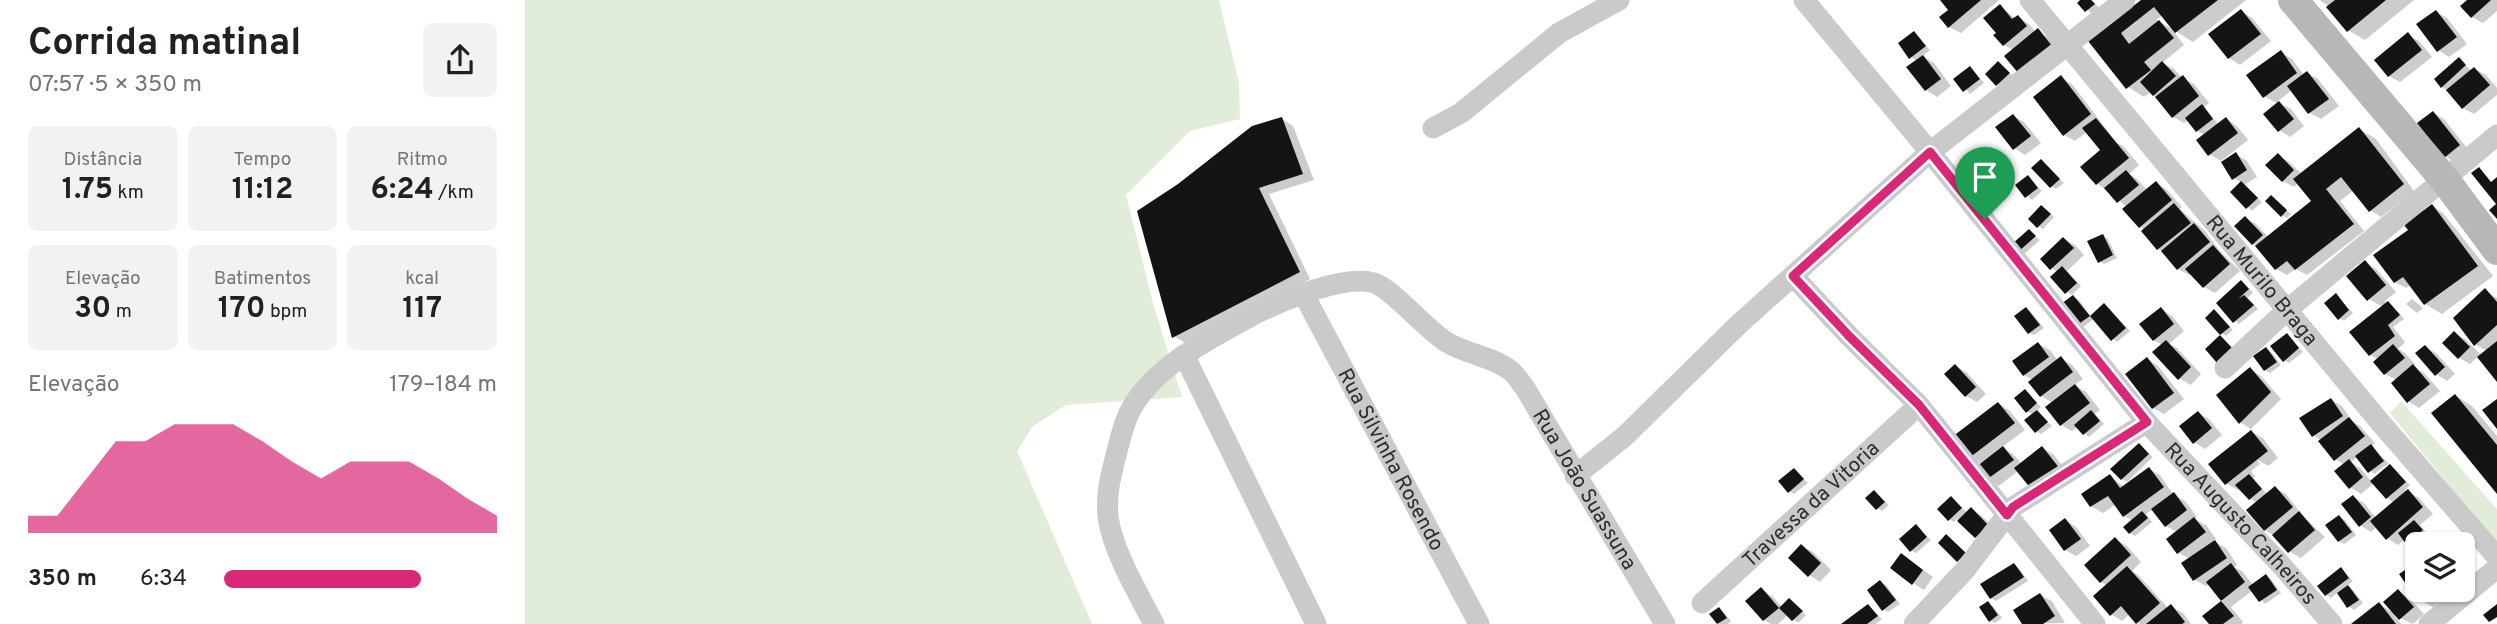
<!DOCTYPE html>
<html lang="pt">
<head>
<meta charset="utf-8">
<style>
  :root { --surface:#fff; --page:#f2f2f2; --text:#202124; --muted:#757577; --accent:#db2777 }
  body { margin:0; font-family:Overpass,sans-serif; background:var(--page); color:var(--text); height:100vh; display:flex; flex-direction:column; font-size:26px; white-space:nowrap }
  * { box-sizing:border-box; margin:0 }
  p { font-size:23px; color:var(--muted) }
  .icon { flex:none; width:38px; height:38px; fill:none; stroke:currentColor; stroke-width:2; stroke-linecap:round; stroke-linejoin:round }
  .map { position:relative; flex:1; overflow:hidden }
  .side { display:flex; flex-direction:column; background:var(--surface); width:525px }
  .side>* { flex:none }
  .tools { position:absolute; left:1880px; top:532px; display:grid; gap:14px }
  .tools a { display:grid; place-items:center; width:70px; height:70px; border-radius:10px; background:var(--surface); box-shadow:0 2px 5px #0004; font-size:35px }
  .pin { position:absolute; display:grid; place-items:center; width:60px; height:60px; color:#fff; margin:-72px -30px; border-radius:50% 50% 50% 0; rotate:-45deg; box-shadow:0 0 7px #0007 }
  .pin .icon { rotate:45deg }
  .round { display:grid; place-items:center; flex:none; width:74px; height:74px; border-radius:10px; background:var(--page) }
  .headline { display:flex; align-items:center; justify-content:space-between; height:119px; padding:0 28px }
  h1 { font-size:38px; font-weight:700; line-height:52px }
  .metrics { display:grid; grid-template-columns:repeat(3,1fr); gap:10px; height:119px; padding:7px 28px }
  .metrics div { display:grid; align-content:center; border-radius:10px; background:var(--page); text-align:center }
  .metrics b { font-size:30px; font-weight:700 }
  .metrics small { font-size:19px; font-weight:400 }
  .metrics p { font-size:19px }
  .chart { height:196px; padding:14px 28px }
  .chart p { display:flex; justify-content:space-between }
  .chart svg { width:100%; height:126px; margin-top:7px; fill:var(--accent); opacity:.7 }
  ul { padding:0 28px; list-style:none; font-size:23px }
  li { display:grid; grid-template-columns:112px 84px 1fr; align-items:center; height:52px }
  li i { height:18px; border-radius:9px; background:var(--accent) }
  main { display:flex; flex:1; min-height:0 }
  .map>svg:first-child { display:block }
</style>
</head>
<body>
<main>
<section class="side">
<div class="headline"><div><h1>Corrida matinal</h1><p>07:57 · 5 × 350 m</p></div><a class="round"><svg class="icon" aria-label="share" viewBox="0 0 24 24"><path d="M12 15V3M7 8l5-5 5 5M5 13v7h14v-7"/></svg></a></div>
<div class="metrics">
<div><p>Distância</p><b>1.75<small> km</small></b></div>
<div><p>Tempo</p><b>11:12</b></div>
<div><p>Ritmo</p><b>6:24<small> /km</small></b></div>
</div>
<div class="metrics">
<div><p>Elevação</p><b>30<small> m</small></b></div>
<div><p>Batimentos</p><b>170<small> bpm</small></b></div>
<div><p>kcal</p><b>117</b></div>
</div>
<div class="chart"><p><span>Elevação</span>179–184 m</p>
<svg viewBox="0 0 160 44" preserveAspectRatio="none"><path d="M0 44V38L10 38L20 25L30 12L40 12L50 6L60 6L70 6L80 12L90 19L100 25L110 19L120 19L130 19L140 25L150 32L160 38V44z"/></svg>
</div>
<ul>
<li><b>350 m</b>6:34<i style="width:72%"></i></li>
</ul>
</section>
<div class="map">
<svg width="1972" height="624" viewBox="0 0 1972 624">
  <rect width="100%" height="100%" fill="#fff"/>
  <!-- green -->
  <path fill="#e1ecd9" d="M0,0H694L714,83L715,119L665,131L601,195L628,303L657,397L541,405L508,426L492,451L567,624H0Z
    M1876,401L1972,509V544L1865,413Z"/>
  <!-- shadow -->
  <path fill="#0003" fill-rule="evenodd" d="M1419,0H1474L1436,33L1424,27L1425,10Z
    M1558,0H1567L1574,8L1567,14L1555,3Z
    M1618,0H1721L1668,42L1647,29L1659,45L1637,63L1649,69L1657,78L1669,84L1684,103L1679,107L1694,125L1701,119L1712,126L1723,140L1696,161L1684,154L1680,135L1672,131L1664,120L1659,123L1648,117L1626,92L1619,97L1603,87L1566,42ZM1638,15L1651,31L1631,20Z
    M1794,0H1809L1810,2L1813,0H1889L1840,40L1823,30L1802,5Z
    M1945,0H1972V11L1958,23L1947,17Z
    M1475,6L1491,19L1493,17L1504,24L1511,32L1524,37L1537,53L1488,50L1479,45Z
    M1716,11L1727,18L1746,41L1715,65L1704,58Z
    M1911,12L1922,18L1942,44L1924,57L1913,50Z
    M1389,33L1405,50L1397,56L1409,63L1426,86L1412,97L1401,90L1392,61L1386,57Z
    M1883,35L1894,41L1907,57L1875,82L1864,76Z
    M1756,52L1767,59L1779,75L1782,73L1793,79L1814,106L1796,119L1785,113L1767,90L1752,102L1766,109L1779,126L1765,137L1754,130L1753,104L1739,96Z
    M1934,59L1947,71L1950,69L1961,75L1972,88V95L1949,114L1938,108L1917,86Z
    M1474,64L1489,77L1477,88L1462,74Z
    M1445,68L1459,83L1445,94L1431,79Z
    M1536,78L1547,84L1591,142L1599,147L1614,165L1604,174L1612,179L1622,190L1631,183L1642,190L1657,207L1655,209L1680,231L1694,250L1715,271L1690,293L1679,287L1666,273L1664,275L1653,269L1639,252L1633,249L1620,230L1615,227L1602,207L1573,184L1557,167L1577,150L1562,132L1550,141L1539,135Z
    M1908,113L1919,119L1945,152L1931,163L1920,156Z
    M1488,116L1499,122L1516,143L1500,155L1489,148Z
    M757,119L768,126L789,180L744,194L785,279L660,343L649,336Z
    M1834,129L1851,139L1889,191L1856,217L1845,210L1829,190L1815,201L1839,231L1782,275L1771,269L1762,275L1751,269L1733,247L1728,244L1720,218L1731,224L1743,237L1789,201L1774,182L1769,187L1758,181L1753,155L1764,162L1777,174Z
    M1711,154L1722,161L1732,177L1719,185L1737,202L1727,211L1708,192L1717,183L1708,178Z
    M1516,161L1539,183L1531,189L1526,186Z
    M1456,162L1467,169L1484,189L1475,197L1464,191Z
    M1503,177L1517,191L1507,200L1492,185Z
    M1751,200L1766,214L1762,218L1757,215Z
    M1907,206L1918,213L1968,276L1917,314L1900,304L1886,285L1881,288L1870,282Z
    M1522,210L1529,217L1518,229L1513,226Z
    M1504,231L1515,240L1499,254L1489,245Z
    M1578,236L1583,239L1592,258L1579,264L1574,261Z
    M1539,239L1550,245L1559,255L1542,271L1556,286L1547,295L1542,292L1532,272L1517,259Z
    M1840,263L1851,269L1871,292L1860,301L1868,306L1879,319L1868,327L1880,342L1873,349L1880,353L1890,364L1888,366L1899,373L1915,391L1894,408L1883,401L1872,380L1860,374L1853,359L1845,355L1858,307L1844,299Z
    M1716,282L1728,292L1723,298L1733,309L1714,324L1693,303Z
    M1960,291L1972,298V379L1953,356L1945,364L1934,358L1929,333L1940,339L1957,356L1962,351L1950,344Z
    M1811,296L1828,313L1819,321L1814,318Z
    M1549,297L1554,300L1566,317L1579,306L1584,308L1605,331L1592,342L1569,319L1558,327L1553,324Z
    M1887,299L1898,308L1892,313L1881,304Z
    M1501,309L1506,312L1519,328L1509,335L1504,333Z
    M1636,309L1647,316L1659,331L1644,344L1652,348L1676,374L1666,385L1654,378L1637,345L1629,340Z
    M1689,312L1708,330L1701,336L1696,333Z
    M1762,335L1778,352L1764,363L1759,360Z
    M1513,344L1525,350L1533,361L1536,359L1547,365L1558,379L1549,385L1561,392L1575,410L1570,414L1579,424L1564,437L1553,427L1547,431L1536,425L1528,403L1516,396L1508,380L1499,375Z
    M1900,347L1911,353L1930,374L1922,381L1911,374Z
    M1741,349L1746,352L1756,365L1745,373L1740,370Z
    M1622,359L1633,366L1659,399L1639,414L1628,408Z
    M1431,366L1442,373L1461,394L1452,402L1441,396Z
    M1725,369L1736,376L1756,399L1726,429L1715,422Z
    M1500,391L1516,407L1511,411L1527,426L1516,434L1511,431L1509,415L1502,411Z
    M1931,396L1947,406L1972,436V491Z
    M1806,400L1817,406L1827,421L1835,426L1850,443L1846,446L1885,485L1880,490L1894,498L1908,514L1895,525L1902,534L1888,545L1880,539L1873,545L1862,538L1852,527L1846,532L1835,525L1828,497L1839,503L1851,518L1870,503L1862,498L1849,483L1836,494L1825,487L1820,465L1810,459L1797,441L1788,435ZM1832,457L1849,474L1863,464L1864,466L1847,482L1835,468L1826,462Z
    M1473,404L1484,410L1500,430L1477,447L1489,455L1497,464L1517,448L1528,454L1545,476L1494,470L1474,486L1462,479L1457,464L1445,457Z
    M1673,413L1684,419L1697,435L1680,449L1669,442Z
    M1727,432L1738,438L1753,458L1743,466L1731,459L1735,464L1726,471L1730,477L1728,478L1742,494L1750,488L1761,494L1777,515L1800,537L1776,558L1765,552L1750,536L1740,530L1731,503L1715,488L1713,490L1702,484L1686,464Z
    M1614,445L1628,457L1602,482L1597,479Z
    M1624,469L1635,475L1648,494L1660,501L1672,517L1669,519L1681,525L1691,539L1688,541L1701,548L1712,565L1709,567L1717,571L1728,585L1741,576L1746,579L1756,593L1740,604L1728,590L1706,607L1718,622L1717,624H1686L1680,616L1698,601L1685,584L1681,586L1670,580L1665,559L1654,553L1652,532L1641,526L1628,509L1621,514L1627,522L1610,536L1605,533L1608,521L1599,516L1591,504L1578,513L1566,506L1558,494L1585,476L1599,487Z
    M1269,470L1283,483L1269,494L1264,491Z
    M1349,492L1364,505L1357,511L1352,508Z
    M1426,498L1443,513L1446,510L1457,516L1473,532L1462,543L1451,537L1432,519L1429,522L1424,519Z
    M1814,517L1820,520L1831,535L1819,544L1814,541Z
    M1540,520L1551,527L1565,546L1551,556L1540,550Z
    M1391,526L1406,540L1391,553L1386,550Z
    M1591,540L1602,546L1616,562L1607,571L1613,575L1644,609L1647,607L1658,613L1666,624H1615L1605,614L1597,621L1586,614L1583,586L1576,582Z
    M1277,546L1288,552L1306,570L1295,582L1284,575Z
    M1937,552L1947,563L1937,572Z
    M1387,562L1408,577L1399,590L1388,583Z
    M1892,564V590H1927L1908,607L1897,601L1890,589L1884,586Z
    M1489,565L1494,568L1503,581L1471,601L1466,598Z
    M1816,569L1828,581L1822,586L1828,590L1838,603L1829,610L1824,607L1813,592L1806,598L1801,595Z
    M1356,583L1361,585L1375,604L1363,612L1358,609Z
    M1236,590L1247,596L1257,607L1264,600L1281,615L1273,623L1263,615L1253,624H1246L1239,620L1223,601Z
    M1873,591L1884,598L1899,614L1888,624L1869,615L1876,624H1829L1854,604L1869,613Z
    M1515,595L1527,601L1540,623L1499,624Z
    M1463,603L1468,606L1477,618L1470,623L1465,620Z
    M1343,606L1357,619L1351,624H1319Z
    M1194,610L1199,612L1206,621L1203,624H1194L1187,615Z"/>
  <!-- building -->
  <path fill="#141414" d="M1415,0H1456L1423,28L1414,17L1423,10Z
    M1555,0H1566L1570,4L1560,12L1552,3Z
    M1616,0H1693L1650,33L1629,7L1596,33L1604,44L1634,20L1649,38L1619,62L1626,70L1601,89L1563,41Z
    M1810,0H1861L1822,32L1801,7Z
    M1942,0H1966L1946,18L1935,6Z
    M1475,4L1487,19L1493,15L1502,26L1478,46L1468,35L1471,33L1458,18Z
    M1716,9L1736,34L1703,59L1683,34Z
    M1911,10L1932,37L1912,52L1891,24Z
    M1513,28L1527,46L1494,74L1479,56Z
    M1389,31L1401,46L1384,59L1373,43Z
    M1883,32L1897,50L1863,77L1849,60Z
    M1756,50L1772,73L1738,98L1721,75Z
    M1398,55L1416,79L1400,91L1381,67Z
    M1934,57L1941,65L1916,88L1909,79Z
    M1473,61L1485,73L1471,86L1460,74Z
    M1637,61L1651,76L1628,96L1615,82Z
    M1445,66L1455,79L1438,92L1428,79Z
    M1949,67L1965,85L1937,109L1921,90Z
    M1782,71L1804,99L1783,114L1762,86Z
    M1536,75L1566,114L1538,136L1508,97Z
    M1658,75L1674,96L1647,118L1630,97Z
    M1754,101L1769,119L1753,132L1738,114Z
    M1677,104L1688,119L1671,132L1660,118Z
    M1908,111L1935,145L1919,158L1892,123Z
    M1488,114L1506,136L1488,150L1470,127Z
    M757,117L778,174L734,188L775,272L647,338L612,211L653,184L727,126Z
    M1701,117L1713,133L1683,156L1671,140Z
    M1571,118L1604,158L1571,185L1555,167L1575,150L1557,128Z
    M1834,127L1879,184L1844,212L1816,177L1801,189L1829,224L1770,270L1762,261L1750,270L1730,246L1786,201L1768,179Z
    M1711,152L1722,170L1707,180L1696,162Z
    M1753,153L1769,170L1757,182L1740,165Z
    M1516,159L1535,179L1525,188L1506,168Z
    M1455,160L1474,182L1463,192L1443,171Z
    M1954,167L1966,182L1972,177V219L1964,210L1971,204L1946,173Z
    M1601,170L1614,185L1592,203L1579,188Z
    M1503,175L1513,188L1500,198L1490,185Z
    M1631,181L1647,200L1614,228L1597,209Z
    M1716,181L1733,198L1721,209L1705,192Z
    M1746,195L1762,210L1756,217L1740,201Z
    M1649,203L1666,223L1632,250L1616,231Z
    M1907,204L1953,266L1899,305L1878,277L1869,283L1848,255L1883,230L1879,225Z
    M1516,205L1526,214L1512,228L1503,219Z
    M1720,216L1738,235L1727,245L1709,226Z
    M1669,223L1685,242L1652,270L1636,251Z
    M1504,229L1511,236L1493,252L1487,244Z
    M1578,234L1588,255L1573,263L1562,241Z
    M1538,237L1549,248L1525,270L1515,259Z
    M1688,245L1705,264L1678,288L1660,269Z
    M1840,260L1861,285L1842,301L1821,276Z
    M1537,266L1552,283L1540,294L1525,277Z
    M1716,280L1724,289L1713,299L1719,295L1729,305L1708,323L1691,303Z
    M1960,288L1972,302V325L1949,346L1928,318Z
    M1811,293L1824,310L1813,320L1799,303Z
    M1548,295L1565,316L1552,325L1536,304Z
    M1863,301L1875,315L1863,325L1870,336L1844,356L1824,332Z
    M1579,303L1601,328L1586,341L1565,316Z
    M1501,307L1515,325L1503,334L1489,316Z
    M1636,307L1649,324L1628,341L1614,324Z
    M1689,309L1705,327L1695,335L1680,318Z
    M1929,331L1945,347L1933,359L1917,343Z
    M1762,333L1774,348L1758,362L1745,346Z
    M1695,335L1708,349L1692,363L1680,349Z
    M1641,340L1666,367L1653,380L1627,352Z
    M1972,341V382L1952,357Z
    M1513,342L1524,357L1498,376L1487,361Z
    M1868,344L1880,358L1859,375L1848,362Z
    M1900,345L1920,367L1910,376L1890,353Z
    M1741,347L1752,362L1739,371L1728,356Z
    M1536,356L1548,372L1515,397L1503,382Z
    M1622,357L1649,393L1627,409L1600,374Z
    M1430,364L1451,387L1440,397L1419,374Z
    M1888,364L1905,384L1882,403L1866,383Z
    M1725,367L1746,392L1714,424L1691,395Z
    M1550,384L1565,403L1535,426L1520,407Z
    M1500,389L1512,403L1501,413L1489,398Z
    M1930,394L1972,445V494L1906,413Z
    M1806,398L1818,416L1787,437L1774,418Z
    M1972,399V429L1957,410Z
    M1473,402L1490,423L1444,458L1427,437Z
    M1512,410L1523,422L1510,433L1499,420Z
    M1566,410L1575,421L1558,435L1549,425Z
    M1673,411L1687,428L1668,444L1654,426Z
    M1824,417L1840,436L1809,461L1793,441Z
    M1726,430L1743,451L1700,485L1683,464Z
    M1614,443L1624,454L1596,480L1585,469Z
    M1846,444L1859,461L1843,473L1830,456Z
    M1478,446L1489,460L1461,480L1451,467Z
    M1517,446L1535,469L1507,490L1489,468Z
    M1824,459L1838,477L1824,489L1809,471Z
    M1865,464L1881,482L1861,499L1845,481Z
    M1624,467L1639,487L1598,517L1583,496L1565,507L1556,494L1585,474L1595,488Z
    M1269,468L1279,479L1263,493L1253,481Z
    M1724,474L1737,489L1724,500L1710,485Z
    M1750,486L1768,507L1739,531L1721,510Z
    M1883,489L1898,507L1861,540L1845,521Z
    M1349,490L1360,502L1351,510L1340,498Z
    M1649,492L1662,510L1640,527L1626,509Z
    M1828,495L1846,517L1834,527L1816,504Z
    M1426,496L1437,508L1423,521L1412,509Z
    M1446,507L1463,525L1450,538L1432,521Z
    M1617,511L1623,518L1604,534L1598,527Z
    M1774,511L1790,530L1763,553L1747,535Z
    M1814,515L1827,532L1813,542L1800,525Z
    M1669,517L1681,532L1652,554L1641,539Z
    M1540,518L1556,539L1539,551L1524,530Z
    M1889,520L1898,530L1881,544L1873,533Z
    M1391,524L1402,537L1385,552L1374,539Z
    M1421,534L1441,553L1432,562L1413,543Z
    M1590,537L1606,555L1575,583L1559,565Z
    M1690,540L1702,558L1668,581L1656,563Z
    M1276,544L1296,563L1283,577L1263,558Z
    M1376,553L1398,570L1387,585L1365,568Z
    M1892,562V581L1883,587L1874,574Z
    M1489,563L1499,577L1465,599L1455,584Z
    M1706,563L1720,582L1696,601L1681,582Z
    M1602,566L1635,603L1611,624L1596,606L1585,616L1568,596Z
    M1816,567L1824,578L1800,596L1792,586Z
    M1741,574L1752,590L1734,602L1723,587Z
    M1355,580L1371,600L1357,611L1342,590Z
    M1823,585L1834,600L1822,608L1812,593Z
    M1892,585V590H1909L1896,602L1885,591Z
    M1236,587L1254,608L1264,598L1278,611L1267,621L1254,608L1238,621L1220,601Z
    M1873,589L1889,607L1874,620L1858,602Z
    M1515,593L1530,616L1518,624H1497L1488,610Z
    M1463,601L1473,615L1464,622L1454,607Z
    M1696,601L1709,616L1698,624H1684L1677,616Z
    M1854,602L1871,624H1826Z
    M1343,604L1353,616L1342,624H1316Z
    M1646,604L1660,622L1657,624H1621Z
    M1972,604V617L1964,622L1958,615Z
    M1194,607L1202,618L1192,624L1184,614Z"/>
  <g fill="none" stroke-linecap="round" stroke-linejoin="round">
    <!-- street -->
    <g stroke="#cacaca" stroke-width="21">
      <path id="s1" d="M1279,0L1405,152L1625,426L1758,567L1807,624"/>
      <path id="s2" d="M1505,0L1854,421L1972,557"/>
      <path d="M908,128L936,113L1034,33L1094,0"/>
      <path d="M1268,276L1324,336L1394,405L1570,624"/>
      <path id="s3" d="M779,295L954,624"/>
      <path d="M659,355L791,624"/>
      <path d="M1700,368L1762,310L1972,135"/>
      <path d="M1050,476L1100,436L1212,326L1405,152L1600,0"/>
      <path id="s4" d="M1177,603L1394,405"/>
      <path id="s5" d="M629,624C613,593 588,552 583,517C581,496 585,479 590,459C594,444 597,428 604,413C627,366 688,337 732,313C759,300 820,274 849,283C868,289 900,329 923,343C942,354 969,357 986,371C991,375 995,382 1000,388L1140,624"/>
      <path d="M1389,624L1440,570L1488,507L1622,422"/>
      <path d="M1904,624L1972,568"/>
    </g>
    <!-- secondary -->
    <path stroke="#b7b7b7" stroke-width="30" d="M1768,0L1920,180L1972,250"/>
  </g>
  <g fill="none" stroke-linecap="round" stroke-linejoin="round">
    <defs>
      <path id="route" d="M1405,152L1622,422L1488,507L1482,515L1394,405L1324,336L1268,276Z"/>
    </defs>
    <!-- route casing -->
    <use href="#route" stroke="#fff" stroke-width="14"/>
    <!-- route -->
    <use href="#route" stroke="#db2777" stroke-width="9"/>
  </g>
  <g text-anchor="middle" stroke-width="7" stroke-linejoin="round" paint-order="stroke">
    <!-- street labels -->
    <g font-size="21" fill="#2d2d2d" stroke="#fff">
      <text dy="7" stroke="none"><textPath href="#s2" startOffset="364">Rua Murilo Braga</textPath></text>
      <text dy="7" stroke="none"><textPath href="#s3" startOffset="186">Rua Silvinha Rosendo</textPath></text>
      <text dy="7" stroke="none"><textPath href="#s5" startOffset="816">Rua João Suassuna</textPath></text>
      <text dy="7" stroke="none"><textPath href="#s4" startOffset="147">Travessa da Vitoria</textPath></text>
      <text dy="7" stroke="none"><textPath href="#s1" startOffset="682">Rua Augusto Calheiros</textPath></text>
    </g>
  </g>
</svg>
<div class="tools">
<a><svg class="icon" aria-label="layers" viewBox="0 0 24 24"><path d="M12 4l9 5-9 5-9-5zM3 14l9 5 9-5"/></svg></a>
</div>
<div class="pin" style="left:1460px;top:219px;background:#1e9e55"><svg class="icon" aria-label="arrive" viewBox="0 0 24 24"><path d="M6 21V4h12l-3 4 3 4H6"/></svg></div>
</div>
</main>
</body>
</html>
